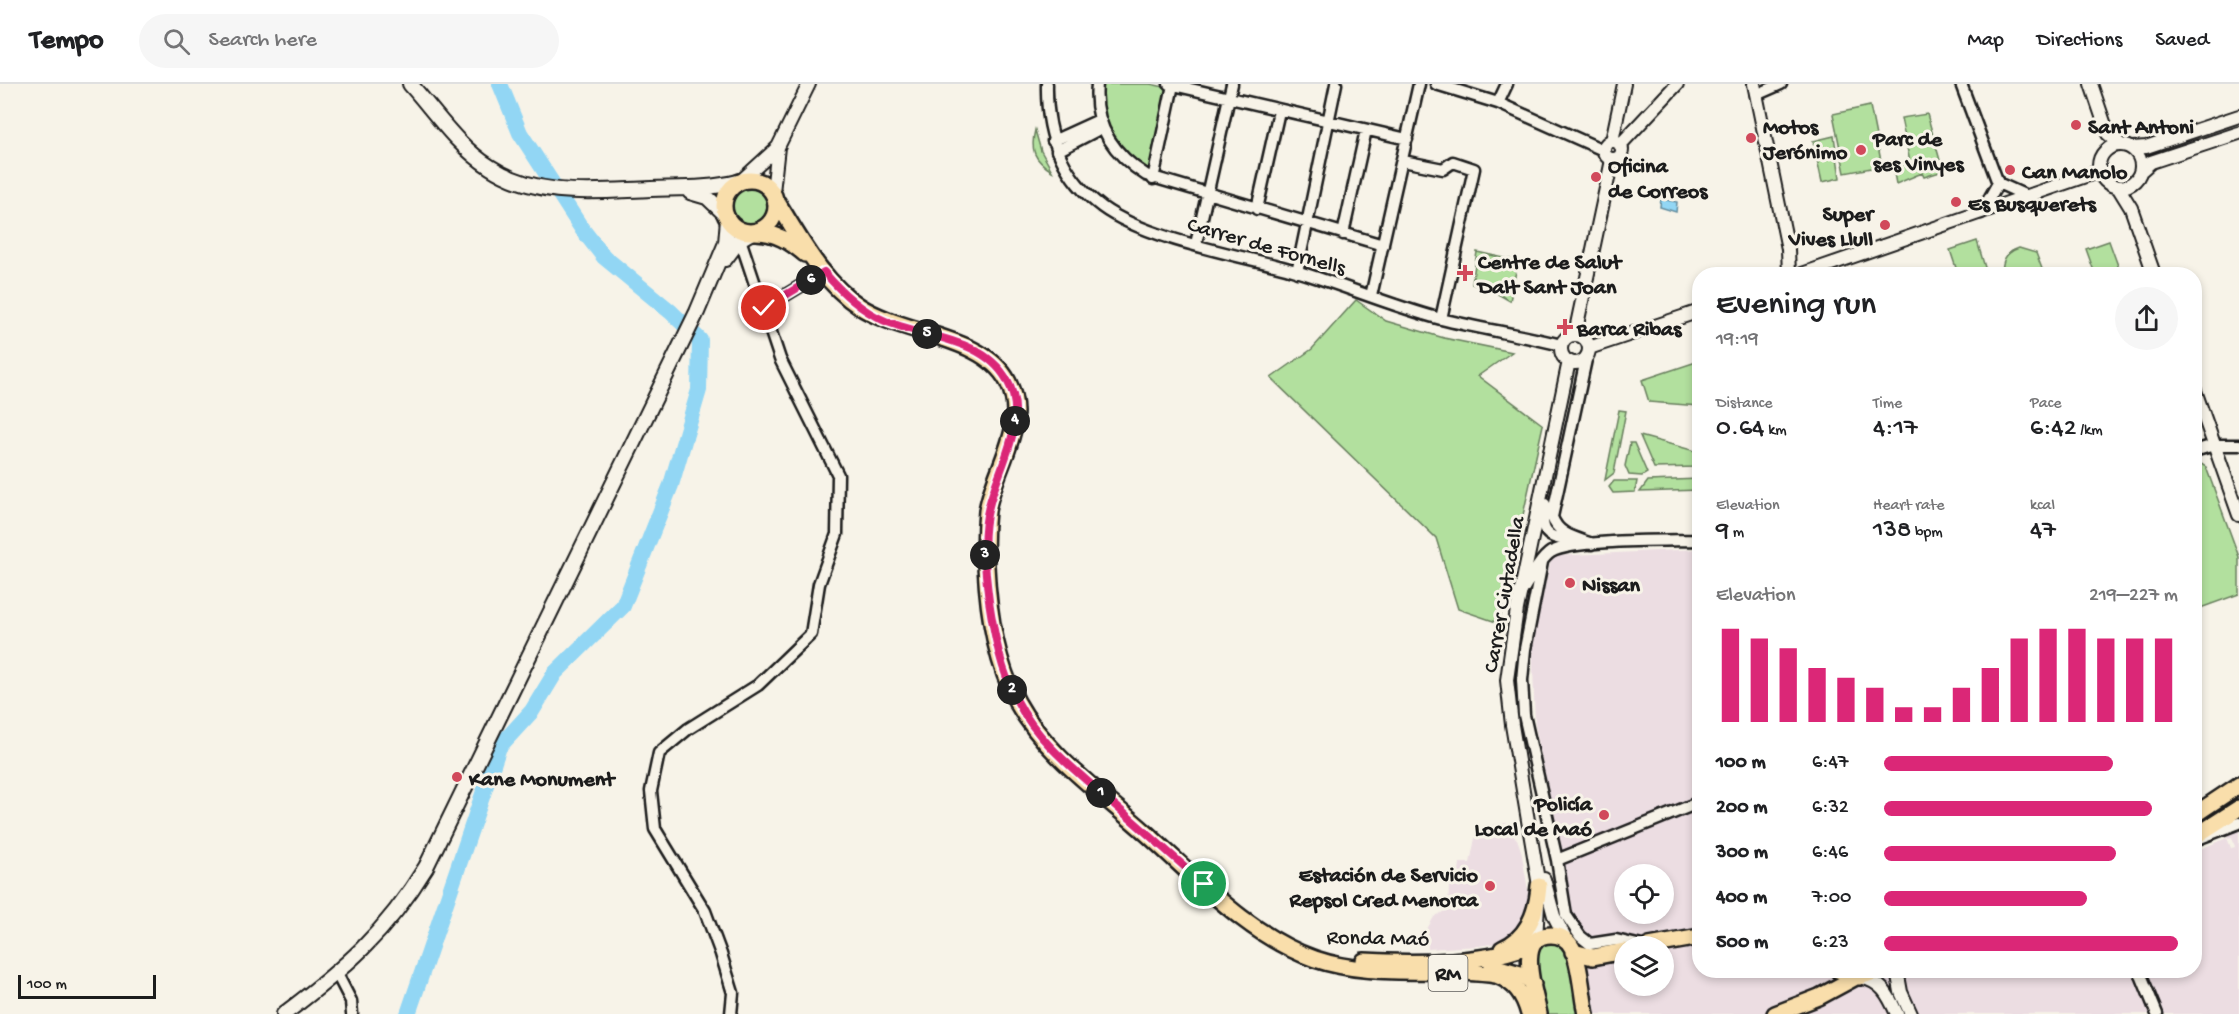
<!DOCTYPE html>
<html lang="en">
<head>
<meta charset="utf-8">
<style>
  :root { --surface:#fff; --page:#f6f6f6; --text:#202124; --muted:#757577; --line:#e0e0e0; --accent:#db2777 }
  body { margin:0; font-family:"Gochi Hand",sans-serif; background:var(--page); color:var(--text); height:100vh; display:flex; flex-direction:column; font-size:22px; white-space:nowrap }
  * { box-sizing:border-box; margin:0 }
  p { font-size:20px; color:var(--muted) }
  .icon { flex:none; width:33px; height:33px; fill:none; stroke:currentColor; stroke-width:2; stroke-linecap:round; stroke-linejoin:round }
  .map { position:relative; flex:1; overflow:hidden }
  .panel { position:absolute; left:1692px; top:183px; width:510px; height:711px; display:flex; flex-direction:column; background:var(--surface); border-radius:24px; box-shadow:0 3px 9px #0003 }
  .panel>* { flex:none }
  .buttons { position:absolute; left:1614px; top:780px; display:grid; gap:12px }
  .buttons a { display:grid; place-items:center; width:60px; height:60px; border-radius:50%; background:var(--surface); box-shadow:0 3px 9px #0003; font-size:30px }
  .scale { position:absolute; left:18px; bottom:15px; width:138px; box-sizing:border-box; padding-left:6px; border:3px solid #1c1c1c; border-top:0; font-size:16px; line-height:21px; white-space:nowrap; color:#1c1c1c; -webkit-text-stroke:4px #f7f3e8; paint-order:stroke }
  .pin { position:absolute; display:grid; place-items:center; width:51px; height:51px; color:#fff; margin:-26px; border:3px solid #fff; border-radius:50%; box-shadow:0 2px 6px #0007 }
  .km { position:absolute; width:30px; height:30px; margin:-15px; border-radius:50%; background:#222; color:#fff; font-size:16px; line-height:30px; text-align:center }
  .round { display:grid; place-items:center; flex:none; width:63px; height:63px; border-radius:32px; background:var(--page) }
  .overview { display:flex; align-items:center; justify-content:space-between; height:102px; padding:0 24px }
  h1 { font-size:33px; font-weight:600; line-height:45px }
  .metrics { display:grid; grid-template-columns:repeat(3,1fr); gap:9px; height:102px; padding:6px 24px }
  .metrics div { display:grid; align-content:center }
  .metrics b { font-size:26px; font-weight:600 }
  .metrics small { font-size:16px; font-weight:400 }
  .metrics p { font-size:16px }
  .chart { height:168px; padding:12px 24px }
  .chart p { display:flex; justify-content:space-between }
  .chart svg { width:100%; height:108px; margin-top:6px; stroke:var(--accent); stroke-width:6 }
  ul { padding:0 24px; list-style:none; font-size:20px }
  li { display:grid; grid-template-columns:96px 72px 1fr; align-items:center; height:45px }
  li i { height:15px; border-radius:8px; background:var(--accent) }
  header { display:flex; align-items:center; gap:36px; box-sizing:border-box; height:84px; padding:0 30px; background:var(--surface); border-bottom:2px solid var(--line) }
  header strong { font-size:28px }
  nav { display:flex; gap:33px; margin-inline-start:auto; font-size:21px }
  .search { width:420px; height:54px; background:var(--page); display:flex; align-items:center; gap:15px; box-sizing:border-box; padding:0 21px; border-radius:33px; color:var(--muted); font-size:22px }
  .map>svg:first-child { display:block }
</style>
</head>
<body>
<header>
<strong>Tempo</strong>
<div class="search"><svg class="icon" aria-label="search" viewBox="0 0 24 24"><circle cx="10" cy="10" r="6"/><path d="M15 15l6 6"/></svg>Search here</div>
<nav><a>Map</a><a>Directions</a><a>Saved</a></nav>
</header>
<div class="map">
<svg width="2239" height="930" viewBox="0 0 2239 930">
  <rect width="100%" height="100%" fill="#f7f3e8"/>
  <filter id="ink" filterUnits="userSpaceOnUse"><feTurbulence type="fractalNoise" baseFrequency=".0167" numOctaves="2"/><feDisplacementMap in="SourceGraphic" scale="12" xChannelSelector="R" yChannelSelector="G"/><feConvolveMatrix kernelMatrix="1 2 1 2 8 2 1 2 1" color-interpolation-filters="sRGB"/></filter>
  <g filter="url(#ink)">
    <!-- built -->
    <path fill="#ecdde2" fill-rule="evenodd" d="M1699,465L1700,886H2194L2195,767L2227,754L2231,764L2235,763L2232,753L2228,754L2227,750L2239,744V930H1593L1535,641L1532,554L1552,472ZM1624,790H1664V830H1624ZM1624,862H1664V902H1624Z
      M1509,739L1512,751L1517,755L1521,766L1529,812L1527,836L1509,857L1479,862L1428,865L1427,845L1434,833L1448,825L1449,802H1457L1460,779H1470L1475,754L1482,746L1495,740Z"/>
    <!-- green -->
    <path fill="#b2e09e" stroke="#677e5d" stroke-width="1.5" d="M1100,0H1150L1169,4L1151,91L1131,78L1104,40Z
      M1870,22L1882,82L1845,89L1833,30Z
      M1927,30L1943,87L1924,93L1922,89L1896,100L1893,84L1910,78L1901,34Z
      M1035,46L1041,67L1052,87C1034,76 1030,66 1035,46Z
      M1834,52L1840,94L1822,98L1813,57Z
      M730 122a20 20 0 1 1 40 0a20 20 0 1 1-40 0Z
      M1977,157L1987,190H1958L1950,166Z
      M2109,157L2121,190H2095L2086,165Z
      M2019,164L2036,169L2044,190H2003C2001,177 2006,168 2019,164Z
      M1477,168L1518,177L1510,217L1491,206L1472,200Z
      M1356,216L1386,237L1444,254L1512,268L1478,292L1543,341L1499,539L1458,525L1436,454L1271,294L1312,265Z
      M1699,277V322L1649,318L1642,296Z
      M1619,326L1626,327L1614,389L1605,396Z
      M1640,352L1699,368L1697,383L1654,384Z
      M1630,359H1634L1647,389L1642,392L1629,391L1625,382Z
      M2198,378L2206,383L2239,473V510L2195,526L2194,380Z
      M1699,395V406L1640,408L1648,397Z
      M1614,397H1637L1635,408L1613,409L1609,403Z
      M1556,858L1568,870L1581,930H1545L1534,879L1540,862Z"/>
    <!-- water -->
    <path fill="#92d6f4" stroke="#638c9e" stroke-width="1.5" d="M1661,115L1677,118L1676,128L1660,123Z"/>
    <g fill="none" stroke-linecap="round" stroke-linejoin="round">
      <!-- river -->
      <path stroke="#92d6f4" stroke-width="16" d="M408,930L499,663L532,627L555,589L623,522L671,401L699,306L700,256L671,228L604,173L582,145L520,49L500,0"/>
      <defs>
        <path id="minor" d="M1047,0C1046,49 1060,92 1102,123C1144,154 1233,170 1286,184C1339,199 1388,221 1441,235C1481,245 1522,251 1561,261
          M1097,0C1093,41 1113,70 1146,91L1383,161
          M1169,0L1407,55
          M1436,0L1498,19L1603,66
          M1961,0L1998,99L2029,113
          M1756,11L1781,0
          M1498,19L1507,0
          M1053,57L1099,36
          M1057,67L1103,43
          M1403,77L1443,85L1453,78L1474,85L1441,235
          M1153,95L1173,1
          M1257,125L1279,27
          M1981,129L1998,99
          M1343,150L1366,46
          M1196,160L1232,0
          M1297,188L1336,0
          M1371,212L1419,0
          M764,224L824,188
          M1587,271L1552,433C1558,451 1576,454 1592,460
          M2194,367L2214,361H2239
          M1545,420C1539,449 1546,454 1574,457
          M1542,478L1525,565L1522,596L1524,631L1557,776L1566,831L1580,852L1590,860L1616,856L1642,862
          M1521,509C1529,497 1539,476 1551,468C1575,455 1668,457 1700,456
          M2200,754L2239,739
          M1557,776L1700,718
          M2139,886L2157,930
          M337,890L351,917L352,930
          M731,930L733,909L721,870L705,827L655,745L651,707L659,669L688,645L758,601L811,550L819,500L837,450L838,391L780,275L740,155"/>
        <path id="tertiary" d="M1754,0L1788,165L1789,190
          M2091,0L2108,50L2120,60
          M1604 66a9 9 0 1 1 18 0a9 9 0 1 1-18 0Z
          M1612,57L1624,0
          M2099 82a21 21 0 1 1 42 0a21 21 0 1 1-42 0Z
          M1620,61L1677,0
          M2133,64L2146,63L2239,32
          M2142,86L2151,78L2239,49
          M742,96L778,63L809,0
          M2118,103L2131,124L2154,190
          M773,108L778,63
          M1802,190L2100,87
          M1575,250L1612,76
          M1561 265a14 14 0 1 1 28 0a14 14 0 1 1-28 0Z
          M1589,264L1700,227
          M2194,304L2239,431
          M1544,795L1554,832L1567,857
          M1536,857L1539,802L1512,641L1507,596L1517,525L1569,277
          M1897,886L1901,908L1911,930
          M1860,893C1882,898 1888,910 1897,930"/>
        <path id="secondary" d="M410,0C435,28 458,63 490,83C539,115 595,107 651,105C680,104 709,105 738,98
          M690,108L707,113L726,131
          M725,175L740,155L752,148
          M284,930C345,884 385,850 426,783L697,228L726,159L728,135"/>
        <path id="primary" d="M724 122a26 26 0 1 1 52 0a26 26 0 1 1-52 0Z
          M777,118C800,154 822,198 859,222C903,251 984,251 1008,298C1030,342 994,383 987,427C985,445 985,464 986,482C988,526 996,578 1017,618C1046,671 1100,708 1145,748C1197,794 1247,851 1315,875C1374,895 1435,882 1496,891C1515,898 1524,911 1529,930
          M755,148C775,148 790,157 805,170
          M2194,731L2239,701
          M2194,753L2239,724
          M1649,862L1700,853
          M1502,865C1528,854 1537,828 1539,802
          M1573,868L1593,873L1624,867
          M1364,877C1410,880 1495,880 1535,858
          M1492,882L1524,891L1533,900
          M1838,886L1860,893L1880,886
          M1539,930C1535,909 1514,851 1551,851C1559,851 1567,855 1571,862C1580,875 1582,913 1586,930
          M1775,930L1819,913L1856,893"/>
      </defs>
      <!-- minor casing -->
      <use href="#minor" stroke="#1c1c1c" stroke-width="15"/>
      <!-- tertiary casing -->
      <use href="#tertiary" stroke="#1c1c1c" stroke-width="16"/>
      <!-- secondary casing -->
      <use href="#secondary" stroke="#1c1c1c" stroke-width="18"/>
      <!-- primary casing -->
      <use href="#primary" stroke="#1c1c1c" stroke-width="20"/>
      <!-- minor -->
      <use href="#minor" stroke="#f7f3e8" stroke-width="10"/>
      <!-- tertiary -->
      <use href="#tertiary" stroke="#f7f3e8" stroke-width="12"/>
      <!-- secondary -->
      <use href="#secondary" stroke="#f7f3e8" stroke-width="14"/>
      <!-- primary -->
      <use href="#primary" stroke="#f9deab" stroke-width="15"/>
    </g>
  </g>
  <g fill="none" stroke-linecap="round" stroke-linejoin="round" filter="url(#ink)">
    <defs>
      <path id="route" d="M764,224L824,188C841,208 859,225 883,236C924,254 983,253 1007,296C1030,337 999,381 989,422C981,452 985,486 989,517C994,550 1001,587 1017,617C1038,658 1075,686 1109,716C1141,744 1173,772 1204,800"/>
    </defs>
    <!-- route casing -->
    <use href="#route" stroke="#fff" stroke-width="12"/>
    <!-- route -->
    <use href="#route" stroke="#db2777" stroke-width="8"/>
  </g>
  <!-- markers -->
  <g fill="#d1495b" stroke="#f7f3e8" stroke-width="2">
    <circle cx="2076" cy="41" r="6"/>
    <circle cx="1751" cy="54" r="6"/>
    <circle cx="1861" cy="66" r="6"/>
    <circle cx="2010" cy="86" r="6"/>
    <circle cx="1596" cy="93" r="6"/>
    <circle cx="1956" cy="118" r="6"/>
    <circle cx="1885" cy="141" r="6"/>
    <path d="M1462 180h6v6h6v6h-6v6h-6v-6h-6v-6h6z"/>
    <path d="M1562 234h6v6h6v6h-6v6h-6v-6h-6v-6h6z"/>
    <circle cx="1570" cy="499" r="6"/>
    <circle cx="457" cy="693" r="6"/>
    <circle cx="1604" cy="731" r="6"/>
    <circle cx="1490" cy="802" r="6"/>
  </g>
  <g text-anchor="middle" stroke-width="6" stroke-linejoin="round" paint-order="stroke">
    <!-- shield labels -->
    <rect fill="#f7f3e8" stroke="#5e5c59" stroke-width="1.5" x="1428.5" y="871" width="39" height="36" rx="4.5"/>
    <g font-size="21" font-weight="bold" fill="#1c1c1c">
      <text x="1448" y="896">RM</text>
    </g>
    <!-- poi labels -->
    <g font-size="22" font-weight="bold" fill="#1c1c1c" stroke="#f7f3e8" text-anchor="start">
      <text x="1763" y="49">Motos<tspan x="1763" dy="25">Jerónimo</tspan></text>
      <text x="2088" y="49">Sant Antoni</text>
      <text x="1873" y="61">Parc de<tspan x="1873" dy="25">ses Vinyes</tspan></text>
      <text x="1608" y="88">Oficina<tspan x="1608" dy="25">de Correos</tspan></text>
      <text x="2022" y="94">Can Manolo</text>
      <text x="1968" y="126">Es Busquerets</text>
      <text x="1873" y="136" text-anchor="end">Super<tspan x="1873" dy="25">Vives Llull</tspan></text>
      <text x="1478" y="184">Centre de Salut<tspan x="1478" dy="25">Dalt Sant Joan</tspan></text>
      <text x="1577" y="251">Barca Ribas</text>
      <text x="1582" y="507">Nissan</text>
      <text x="469" y="701">Kane Monument</text>
      <text x="1592" y="726" text-anchor="end">Policía<tspan x="1592" dy="25">Local de Maó</tspan></text>
      <text x="1478" y="797" text-anchor="end">Estación de Servicio<tspan x="1478" dy="25">Repsol Cred Menorca</tspan></text>
    </g>
    <!-- street labels -->
    <g font-size="22" fill="#1c1c1c" stroke="#f7f3e8">
      <text transform="translate(1267 160) rotate(16)" y="8">Carrer de Fornells</text>
      <text transform="translate(1502 510) rotate(-80)" y="8">Carrer Ciutadella</text>
      <text transform="translate(1378 852) rotate(1)" y="8">Ronda Maó</text>
    </g>
  </g>
</svg>
<div class="buttons">
<a><svg class="icon" aria-label="locate" viewBox="0 0 24 24"><circle cx="12" cy="12" r="6"/><path d="M12 2v4M12 18v4M2 12h4M18 12h4"/></svg></a>
<a><svg class="icon" aria-label="layers" viewBox="0 0 24 24"><path d="M12 4l9 5-9 5-9-5zM3 14l9 5 9-5"/></svg></a>
</div>
<div class="scale">100 m</div>
<div class="pin" style="left:1204px;top:800px;background:#1e9e55"><svg class="icon" aria-label="arrive" viewBox="0 0 24 24"><path d="M6 21V4h12l-3 4 3 4H6"/></svg></div>
<div class="pin" style="left:764px;top:224px;background:#d93025"><svg class="icon" aria-label="check" viewBox="0 0 24 24"><path d="M5 12l5 5 9-10"/></svg></div>
<b class="km" style="left:1101px;top:709px">1</b>
<b class="km" style="left:1012px;top:606px">2</b>
<b class="km" style="left:985px;top:471px">3</b>
<b class="km" style="left:1015px;top:337px">4</b>
<b class="km" style="left:927px;top:250px">5</b>
<b class="km" style="left:811px;top:196px">6</b>
<section class="panel">
<div class="overview"><div><h1>Evening run</h1><p>19:19</p></div><a class="round"><svg class="icon" aria-label="share" viewBox="0 0 24 24"><path d="M12 15V3M7 8l5-5 5 5M5 13v7h14v-7"/></svg></a></div>
<div class="metrics">
<div><p>Distance</p><b>0.64<small> km</small></b></div>
<div><p>Time</p><b>4:17</b></div>
<div><p>Pace</p><b>6:42<small> /km</small></b></div>
</div>
<div class="metrics">
<div><p>Elevation</p><b>9<small> m</small></b></div>
<div><p>Heart rate</p><b>138<small> bpm</small></b></div>
<div><p>kcal</p><b>47</b></div>
</div>
<div class="chart"><p><span>Elevation</span>219–227 m</p>
<svg viewBox="0 0 160 44" preserveAspectRatio="none"><path d="M5 44V6M15 44V10M25 44V14M35 44V22M45 44V26M55 44V30M65 44V38M75 44V38M85 44V30M95 44V22M105 44V10M115 44V6M125 44V6M135 44V10M145 44V10M155 44V10"/></svg>
</div>
<ul>
<li><b>100 m</b>6:47<i style="width:78%"></i></li>
<li><b>200 m</b>6:32<i style="width:91%"></i></li>
<li><b>300 m</b>6:46<i style="width:79%"></i></li>
<li><b>400 m</b>7:00<i style="width:69%"></i></li>
<li><b>500 m</b>6:23<i style="width:100%"></i></li>
</ul>
</section>
</div>
</body>
</html>
